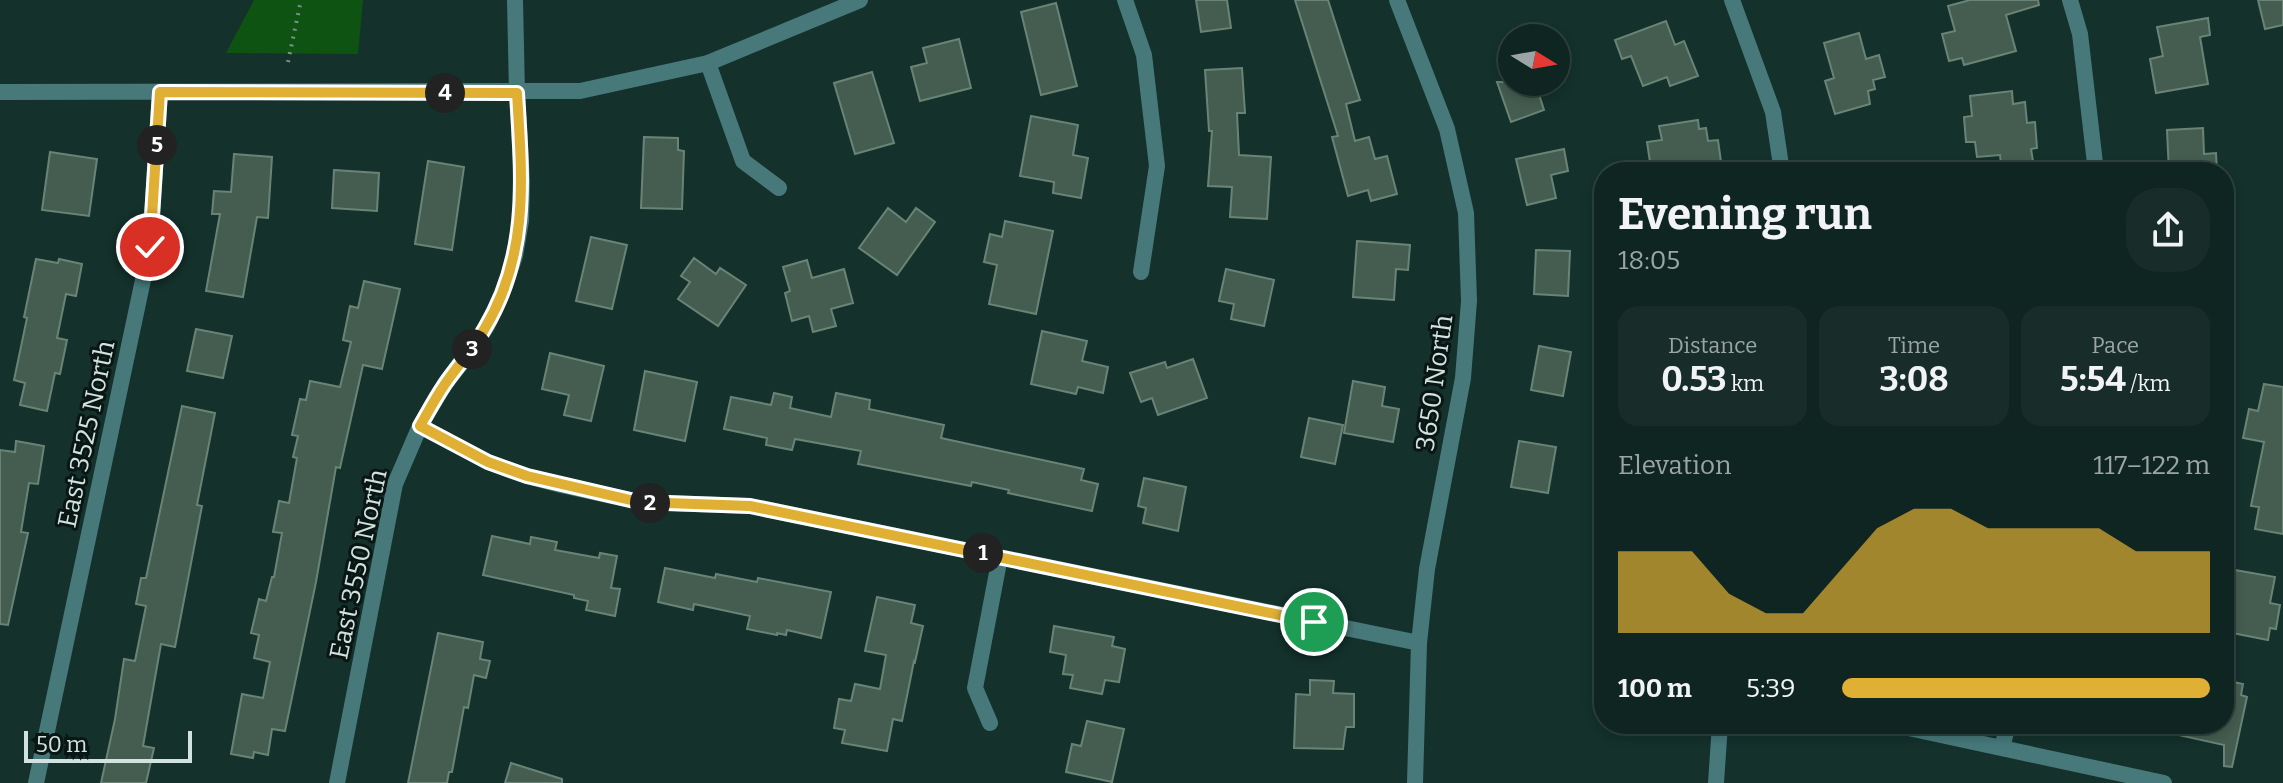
<!DOCTYPE html>
<html lang="en">
<head>
<meta charset="utf-8">
<style>
  :root { --surface:#0f2521; --page:#182d2a; --text:#f1f3f6; --muted:#9ba5a5; --line:#2f423f; --accent:#dfb034 }
  body { margin:0; font-family:Bitter,serif; background:var(--page); color:var(--text); height:100vh; display:flex; flex-direction:column; font-size:30px; white-space:nowrap }
  * { box-sizing:border-box; margin:0 }
  p { font-size:26px; color:var(--muted) }
  .icon { flex:none; width:44px; height:44px; fill:none; stroke:currentColor; stroke-width:2; stroke-linecap:round; stroke-linejoin:round }
  .map { position:relative; flex:1; overflow:hidden }
  .drawer { position:absolute; left:1594px; top:162px; width:640px; height:572px; display:flex; flex-direction:column; background:var(--surface); border-radius:32px; box-shadow:0 4px 12px #0003,0 0 0 2px var(--line) }
  .drawer>* { flex:none }
  .needle { width:52px; rotate:101deg }
  .controls { position:absolute; left:1498px; top:24px; display:grid; gap:16px }
  .controls a { display:grid; place-items:center; width:72px; height:72px; border-radius:50%; background:var(--surface); box-shadow:0 4px 12px #0003,0 0 0 2px var(--line); font-size:40px }
  .scale { position:absolute; left:24px; bottom:20px; width:168px; box-sizing:border-box; padding-left:8px; border:4px solid #d2e3df; border-top:0; font-size:22px; line-height:28px; white-space:nowrap; color:#d2e3df; -webkit-text-stroke:6px #0a1614; paint-order:stroke }
  .pin { position:absolute; display:grid; place-items:center; width:68px; height:68px; color:#fff; margin:-34px; border:4px solid #fff; border-radius:50%; box-shadow:0 2px 8px #0007 }
  .km { position:absolute; width:40px; height:40px; margin:-20px; border-radius:50%; background:#222; color:#fff; font-size:22px; line-height:40px; text-align:center }
  .round { display:grid; place-items:center; flex:none; width:84px; height:84px; border-radius:32px; background:var(--page) }
  .headline { display:flex; align-items:center; justify-content:space-between; height:136px; padding:0 24px }
  h1 { font-size:44px; font-weight:700; line-height:60px }
  .figures { display:grid; grid-template-columns:repeat(3,1fr); gap:12px; height:136px; padding:8px 24px }
  .figures div { display:grid; align-content:center; border-radius:20px; background:var(--page); text-align:center }
  .figures b { font-size:34px; font-weight:700 }
  .figures small { font-size:22px; font-weight:400 }
  .figures p { font-size:22px }
  .chart { height:224px; padding:16px 24px }
  .chart p { display:flex; justify-content:space-between }
  .chart svg { width:100%; height:144px; margin-top:8px; fill:var(--accent); opacity:.7 }
  ul { padding:0 24px; list-style:none; font-size:26px }
  li { display:grid; grid-template-columns:128px 96px 1fr; align-items:center; height:60px }
  li i { height:20px; border-radius:10px; background:var(--accent) }
  .map>svg:first-child { display:block }
</style>
</head>
<body>
<div class="map">
<svg width="2283" height="783" viewBox="0 0 2283 783">
  <rect width="100%" height="100%" fill="#14312c"/>
  <!-- green -->
  <path fill="#0f5312" d="M254,0H363L358,54L226,53Z"/>
  <!-- building -->
  <path fill="#445d50" stroke="#698476" stroke-width="2" d="M1196,0H1227L1231,28L1201,32Z
    M1295,0H1328L1360,100L1346,104L1355,141L1369,137L1375,159L1387,156L1397,194L1371,201L1368,190L1348,196L1332,137L1338,136Z
    M1970,0H2038L2039,5L2006,15L2016,51L1964,65L1962,58L1949,61L1942,34L1955,31L1948,6Z
    M2258,0H2283V25L2265,29Z
    M1056,3L1077,86L1041,95L1021,12Z
    M2208,18L2210,35L2200,37L2208,84L2156,93L2150,59L2163,56L2157,27Z
    M1666,21L1675,45L1684,41L1698,76L1670,86L1667,77L1643,86L1631,56L1622,59L1615,40Z
    M1859,33L1866,59L1879,55L1885,77L1873,80L1875,89L1868,91L1870,104L1835,114L1825,81L1834,78L1824,43Z
    M959,39L971,88L920,101L911,67L927,63L923,48Z
    M1242,68L1245,113H1237L1239,155L1271,157L1267,219L1230,217L1232,187L1208,186L1212,131H1209L1205,70Z
    M872,72L894,143L855,154L834,83Z
    M1497,82H1535L1544,110L1511,122Z
    M2012,91L2013,104L2025,102L2027,123L2035,122L2037,148L2031,149L2033,161L2001,164L2000,155L1977,157L1975,142H1966L1964,117L1972,116L1970,96Z
    M1031,116L1078,125L1073,155L1088,158L1081,198L1053,193L1054,182L1020,176Z
    M1698,120L1699,129L1706,128L1708,141L1718,140L1722,169L1716,170V172H1668L1667,167L1651,169L1647,142L1662,140L1659,126Z
    M2203,128L2204,154L2216,153L2217,172H2169L2167,130Z
    M644,137L678,138V150L684,151L682,209L641,208Z
    M1564,149L1568,171L1551,175L1556,198L1527,205L1516,159Z
    M50,152L97,159L89,216L42,210Z
    M234,154L272,157L268,218L257,217L243,297L206,291L220,214H212L214,191L231,192Z
    M428,161L464,167L452,250L415,244Z
    M334,170L379,173L377,211L332,208Z
    M888,208L906,222L916,208L935,222L897,275L859,248Z
    M1005,221L1053,231L1036,314L989,304L997,265L984,262L990,234L1002,237Z
    M591,237L627,245L612,309L576,301Z
    M1357,241L1410,245L1408,270L1396,269L1394,300L1353,297Z
    M1536,250L1570,251L1568,296L1534,294Z
    M694,258L716,274L720,268L746,285L718,326L678,299L690,282L681,276Z
    M36,259L58,263L59,259L82,264L76,296L66,294L57,338L67,340L60,374L55,373L47,411L20,405L25,383L14,380L27,318L24,317Z
    M807,260L812,278L844,269L853,303L831,309L836,326L813,332L809,316L792,321L785,293L790,291L783,267Z
    M1226,269L1274,280L1264,326L1231,319L1234,304L1219,301Z
    M364,281L400,289L382,369L363,365L340,468L336,467L316,582L285,731L272,729L268,755L254,752L253,758L231,754L242,694L263,698L270,662L254,658L259,635L251,633L259,599L266,601L272,577H274L282,533L273,532L279,501L289,503L297,458L293,457L298,436L292,435L300,399L306,400L310,381L340,387L351,342L343,340L350,306L358,308Z
    M196,329L232,336L223,378L187,371Z
    M1042,331L1087,341L1082,361L1108,367L1103,393L1078,387L1076,394L1031,384Z
    M1539,346L1571,352L1563,396L1531,390Z
    M550,353L604,366L591,421L564,415L569,395L542,389Z
    M1193,359L1207,398L1158,415L1152,398L1141,402L1130,373L1165,362L1167,368Z
    M645,371L697,382L685,441L634,430Z
    M1353,381L1385,387L1382,406L1399,409L1393,442L1344,433Z
    M2264,384L2283,387V534L2255,529L2259,507L2251,506L2264,442L2243,438L2249,409L2258,411Z
    M774,393L792,397L790,408L831,417L836,393L870,400L869,409L944,425L941,438L1084,469L1081,480L1098,484L1092,511L1008,493L1009,490L972,482L971,486L858,464L861,451L795,439L792,450L766,445L767,438L724,429L731,397L771,405Z
    M182,406L215,413L197,505L202,506L175,647L161,644L143,746L154,748L146,783H101L115,719L124,659L135,661L146,606L136,604L141,578H146Z
    M1309,418L1343,425L1335,464L1301,457Z
    M16,441L44,446L38,484L29,483L21,532L28,533L8,625L0,624V450L15,452Z
    M1519,441L1556,447L1548,493L1511,487Z
    M1144,478L1186,487L1178,531L1143,523L1146,508L1138,506Z
    M492,536L530,544L531,537L557,542L555,550L599,558L600,553L617,556L611,588L620,589L615,616L586,610L588,601L574,598V595L483,575Z
    M665,568L715,578L716,574L757,582L758,578L831,592L821,638L787,630L786,635L777,633V635L747,629L750,616L694,604L693,610L658,602Z
    M2235,570L2275,577L2270,603L2280,605L2276,629L2270,628L2268,640L2227,632L2230,621L2224,620V602L2229,603Z
    M877,597L915,605L911,623L923,626L915,662L914,661L902,721L893,719L887,751L842,743L845,730L834,728L839,699L851,701L855,684L880,689L886,655L865,651Z
    M1054,626L1114,637L1112,646L1125,649L1119,682L1105,680L1102,694L1070,688L1073,675L1063,674L1066,655L1050,652Z
    M438,633L483,642L480,659L490,661L486,678L474,675L468,708L464,707L452,772H449L447,783H408Z
    M1310,680L1334,681L1333,693L1354,694V727H1346L1343,749L1294,748L1296,694L1310,695Z
    M2224,680L2243,684L2241,695L2247,697L2232,767L2224,766V745L2165,732V724H2224Z
    M1087,721L1124,729L1112,782L1066,772L1072,744L1081,746Z
    M511,763L562,779V783H505Z"/>
  <g fill="none" stroke-linecap="round" stroke-linejoin="round">
    <!-- path -->
    <path stroke="#79908b" stroke-width="4" stroke-dasharray="2 6" stroke-linecap="butt" d="M288,62L301,0"/>
    <!-- minor -->
    <path stroke="#47797b" stroke-width="16" d="M1125,0L1144,55L1157,166L1141,272
      M1397,0L1447,129L1466,213L1469,301L1463,378L1427,569L1419,643L1415,783
      M1732,0L1773,112L1782,172
      M2070,0L2080,34L2096,172
      M708,63L743,161L779,188
      M420,426L488,462L527,476L561,485L639,502L750,506L1419,643
      M990,723L975,688L1000,557
      M1890,724L2164,783
      M2002,748L2008,724
      M36,783L150,247L160,92
      M337,783L395,484L420,426L446,382L469,354L487,326L502,294L515,256L521,221L522,182L517,93L515,0
      M1716,783L1720,724"/>
    <!-- tertiary -->
    <path stroke="#47797b" stroke-width="16" d="M0,92L580,91L708,63L860,0"/>
  </g>
  <g fill="none" stroke-linecap="round" stroke-linejoin="round">
    <defs>
      <path id="route" d="M150,247L160,92L517,93C522,176 530,253 485,328C474,348 458,365 445,384C436,397 428,412 420,426L488,462L527,476L639,502L750,506L1314,622"/>
    </defs>
    <!-- route casing -->
    <use href="#route" stroke="#fff" stroke-width="16"/>
    <!-- route -->
    <use href="#route" stroke="#dfb034" stroke-width="10"/>
  </g>
  <g text-anchor="middle" stroke-width="6" stroke-linejoin="round" paint-order="stroke">
    <!-- street labels -->
    <g font-size="26" fill="#d2e3df" stroke="#0a1614">
      <text transform="translate(1434 383) rotate(-82)" y="9">3650 North</text>
      <text transform="translate(86 434) rotate(-78)" y="9">East 3525 North</text>
      <text transform="translate(358 564) rotate(-78)" y="9">East 3550 North</text>
    </g>
  </g>
</svg>
<div class="controls">
<a><svg class="needle" viewBox="-14 -14 28 28"><path d="M0-13l5 13h-10z" fill="#e53935"/><path d="M0 13l5-13h-10z" fill="#9ba5a5"/></svg></a>
</div>
<div class="scale">50 m</div>
<div class="pin" style="left:1314px;top:622px;background:#1e9e55"><svg class="icon" aria-label="arrive" viewBox="0 0 24 24"><path d="M6 21V4h12l-3 4 3 4H6"/></svg></div>
<div class="pin" style="left:150px;top:247px;background:#d93025"><svg class="icon" aria-label="check" viewBox="0 0 24 24"><path d="M5 12l5 5 9-10"/></svg></div>
<b class="km" style="left:983px;top:553px">1</b>
<b class="km" style="left:650px;top:503px">2</b>
<b class="km" style="left:472px;top:349px">3</b>
<b class="km" style="left:445px;top:93px">4</b>
<b class="km" style="left:157px;top:145px">5</b>
<section class="drawer">
<div class="headline"><div><h1>Evening run</h1><p>18:05</p></div><a class="round"><svg class="icon" aria-label="share" viewBox="0 0 24 24"><path d="M12 15V3M7 8l5-5 5 5M5 13v7h14v-7"/></svg></a></div>
<div class="figures">
<div><p>Distance</p><b>0.53<small> km</small></b></div>
<div><p>Time</p><b>3:08</b></div>
<div><p>Pace</p><b>5:54<small> /km</small></b></div>
</div>
<div class="chart"><p><span>Elevation</span>117–122 m</p>
<svg viewBox="0 0 160 44" preserveAspectRatio="none"><path d="M0 44V19L10 19L20 19L30 32L40 38L50 38L60 25L70 12L80 6L90 6L100 12L110 12L120 12L130 12L140 19L150 19L160 19V44z"/></svg>
</div>
<ul>
<li><b>100 m</b>5:39<i style="width:100%"></i></li>
</ul>
</section>
</div>
</body>
</html>
